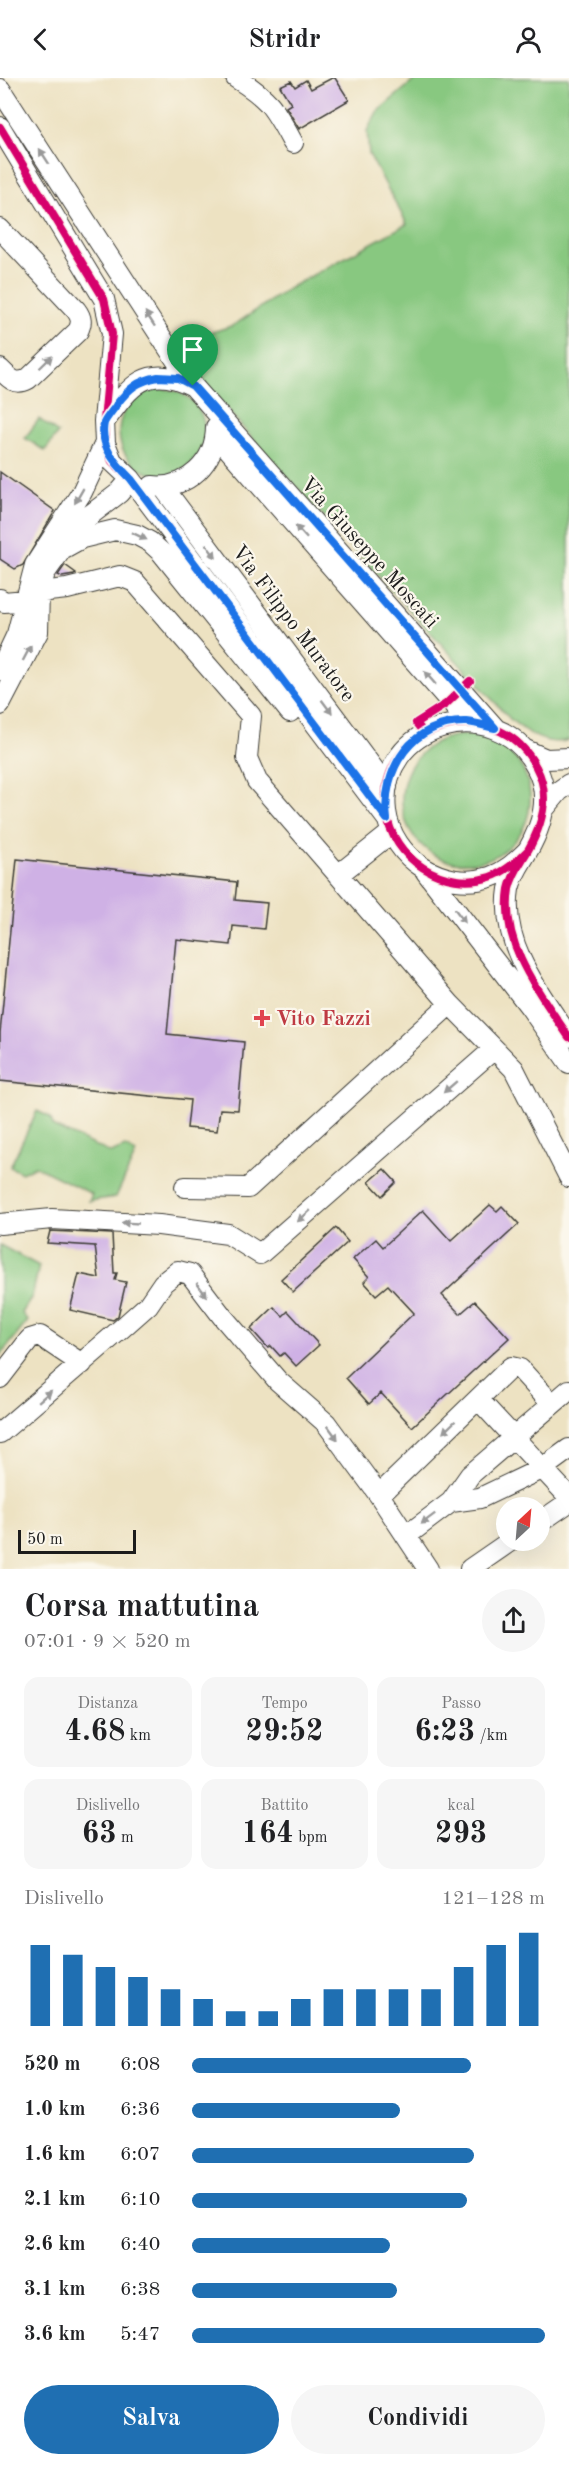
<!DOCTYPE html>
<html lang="it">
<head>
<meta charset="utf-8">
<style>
  :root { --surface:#fff; --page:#f6f6f6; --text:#202124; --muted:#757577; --accent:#1f6fb2 }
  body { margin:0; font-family:"Old Standard TT",serif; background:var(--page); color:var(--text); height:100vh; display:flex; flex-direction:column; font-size:22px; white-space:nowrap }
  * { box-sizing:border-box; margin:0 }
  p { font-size:20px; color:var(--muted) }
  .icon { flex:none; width:33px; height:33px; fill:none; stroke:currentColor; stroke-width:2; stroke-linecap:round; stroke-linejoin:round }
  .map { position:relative; height:1491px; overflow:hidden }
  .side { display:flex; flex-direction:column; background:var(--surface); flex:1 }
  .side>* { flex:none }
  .needle { width:39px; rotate:26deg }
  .controls { position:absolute; left:496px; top:1419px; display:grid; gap:12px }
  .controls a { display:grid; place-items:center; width:54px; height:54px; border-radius:50%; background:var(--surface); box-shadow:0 6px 24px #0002; font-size:30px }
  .scale { position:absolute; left:18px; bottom:15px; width:118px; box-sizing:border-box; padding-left:6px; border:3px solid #1c1c1c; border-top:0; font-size:16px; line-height:21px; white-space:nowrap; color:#1c1c1c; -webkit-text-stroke:4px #fbf7ec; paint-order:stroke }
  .pin { position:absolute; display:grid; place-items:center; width:51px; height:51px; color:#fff; margin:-62px -26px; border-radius:50% 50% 50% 0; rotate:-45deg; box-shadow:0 0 6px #0007 }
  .pin .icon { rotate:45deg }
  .round { display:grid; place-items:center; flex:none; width:63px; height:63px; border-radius:32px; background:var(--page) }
  .headline { display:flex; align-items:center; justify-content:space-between; height:102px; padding:0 24px }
  h1 { font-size:33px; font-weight:700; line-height:45px }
  .metrics { display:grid; grid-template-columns:repeat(3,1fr); gap:9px; height:102px; padding:6px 24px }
  .metrics div { display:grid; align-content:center; border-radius:15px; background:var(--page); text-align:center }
  .metrics b { font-size:30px; font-weight:700 }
  .metrics small { font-size:16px; font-weight:400 }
  .metrics p { font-size:16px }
  .chart { height:168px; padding:12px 24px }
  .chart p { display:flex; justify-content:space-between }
  .chart svg { width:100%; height:108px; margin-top:6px; stroke:var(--accent); stroke-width:6 }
  .cta { display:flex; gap:12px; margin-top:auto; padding:12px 24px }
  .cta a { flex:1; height:69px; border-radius:36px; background:var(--accent); color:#fff; font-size:24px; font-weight:700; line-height:69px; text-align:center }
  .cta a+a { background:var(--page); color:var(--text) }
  ul { padding:0 24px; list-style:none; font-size:20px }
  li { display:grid; grid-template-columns:96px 72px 1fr; align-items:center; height:45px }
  li i { height:15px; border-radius:8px; background:var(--accent) }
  header { display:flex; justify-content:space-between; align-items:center; height:78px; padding:0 24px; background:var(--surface); font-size:27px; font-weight:700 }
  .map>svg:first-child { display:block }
</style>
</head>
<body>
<header><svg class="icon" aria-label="back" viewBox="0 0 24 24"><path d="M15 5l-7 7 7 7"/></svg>Stridr<svg class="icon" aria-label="person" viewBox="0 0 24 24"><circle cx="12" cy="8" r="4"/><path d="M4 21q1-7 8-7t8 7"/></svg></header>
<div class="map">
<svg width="569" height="1491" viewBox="0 0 569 1491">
  <rect width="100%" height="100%" fill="#fbf7ec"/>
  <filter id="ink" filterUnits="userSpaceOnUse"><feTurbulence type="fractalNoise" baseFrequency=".0167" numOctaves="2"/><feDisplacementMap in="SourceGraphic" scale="12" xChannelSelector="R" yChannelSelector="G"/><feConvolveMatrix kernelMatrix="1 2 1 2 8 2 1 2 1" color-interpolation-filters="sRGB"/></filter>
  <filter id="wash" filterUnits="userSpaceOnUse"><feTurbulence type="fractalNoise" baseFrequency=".008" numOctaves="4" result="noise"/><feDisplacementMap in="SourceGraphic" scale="24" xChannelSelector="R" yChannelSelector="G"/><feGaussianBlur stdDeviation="1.35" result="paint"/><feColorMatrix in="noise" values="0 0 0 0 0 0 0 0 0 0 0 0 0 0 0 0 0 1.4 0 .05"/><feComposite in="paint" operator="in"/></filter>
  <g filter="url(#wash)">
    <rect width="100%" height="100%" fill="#ede2c2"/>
    <!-- green -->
    <path fill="#88c880" stroke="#52724e" stroke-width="1.5" d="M417,0H569V662C546,669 528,655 511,642L259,368L204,305L179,265L234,247L291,209L407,146L369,76L367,53L377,34Z
      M119 354a43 43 0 1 1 86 0a43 43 0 1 1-86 0Z
      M39,341L58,355L45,373L25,360Z
      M402 721a64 64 0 1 1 128 0a64 64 0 1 1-128 0Z
      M37,1033L50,1039L54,1049L111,1075L125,1069L136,1075L116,1119L89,1123L92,1116L35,1088L22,1095L10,1089Z
      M0,1167L39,1188L32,1219L22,1235L28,1243L0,1278Z"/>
    <g id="blocks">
      <!-- building -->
      <path fill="#cfb1e5" d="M332,0H335L349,22L299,51L286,29L291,26L280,8L291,3L295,9L306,2L311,11Z
        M0,394L55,433L23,487L15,491L0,481Z
        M65,487L76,495L74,497L62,499L58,497Z
        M17,781L237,804L235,822L267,825L264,851L233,848L231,867L176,861L167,956L244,964L238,1032L220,1031L217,1053L187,1050L190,1022L0,1003V955Z
        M384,1091L396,1104L382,1118L369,1104Z
        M490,1127L497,1133L502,1128L519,1146L442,1217L460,1236L475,1223L509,1260L412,1349L381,1315L369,1326L346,1300L414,1235L388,1207L376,1217L364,1204L369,1199L353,1181L376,1161L383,1169L423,1132L451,1163Z
        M336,1150L348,1164L293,1214L281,1201Z
        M50,1153L112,1156L114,1195H117L115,1202L126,1204L118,1238L113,1242L70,1232L79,1196L99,1200L95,1168L47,1165Z
        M274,1229L283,1238L288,1233L319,1267L296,1288L284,1275L280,1278L271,1268L268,1270L251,1251Z"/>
    </g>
  </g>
  <g filter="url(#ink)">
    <use href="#blocks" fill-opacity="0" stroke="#3b3a35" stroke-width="1.5"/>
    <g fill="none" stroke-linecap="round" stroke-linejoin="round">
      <defs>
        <path id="minor" d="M236,0C270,21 274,30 293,65
          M0,11L193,308L495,650
          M0,49L104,221L112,256L104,343L105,365L112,383L131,401L387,741
          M0,151L76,232C82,240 82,245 78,253L28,301C15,308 9,300 0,291
          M105,343C130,308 147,284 193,308
          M216,357L468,644
          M152,408C187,412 216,384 216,349
          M163,409L387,709
          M65,466L85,441L119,415L131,401
          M39,514L67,511L120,498L135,504L251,638L247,680L257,703L450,926L248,1110L185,1109
          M0,521L4,524L26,522
          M0,592L17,556L35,487L82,414L105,365
          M0,627L38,554L39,514L45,495L62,471L82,460L115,452L137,457L150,464L162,475L290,634
          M526,672L546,681L569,680
          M544,731L559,713L569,706
          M527,773C516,784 505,794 490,799C444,814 392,781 386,733C376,645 496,611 536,689C552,718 542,748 527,774C520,786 512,797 509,811C500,866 540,916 569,959
          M426,794L530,929L569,985
          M338,797L392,754
          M450,926L514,991L569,1099
          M0,1146L52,1141L159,1147L228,1156L260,1176L494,971
          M0,1300L30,1261L40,1258L82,1286
          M569,1312L470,1397L451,1424L480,1420L543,1390L569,1371
          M478,1321L569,1419
          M0,1355L121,1251L148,1227L163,1205L178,1193L190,1196L222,1238L278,1303L326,1345L379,1417L428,1491
          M379,1417L511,1289L520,1291L552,1326
          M540,1444L569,1424
          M406,1458L451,1424
          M470,1491L512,1462"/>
      </defs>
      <!-- minor casing -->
      <use href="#minor" stroke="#3b3a35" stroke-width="22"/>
      <!-- minor -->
      <use href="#minor" stroke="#fff" stroke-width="20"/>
      <defs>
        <path id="cycleway" d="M0,49L104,221L112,256L104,343L105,365L112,383L131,401L387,741
          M424,655L416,645L446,626L470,603
          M527,773C516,784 505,794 490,799C444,814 392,781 386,733C376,645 496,611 536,689C552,718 542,748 527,774C520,786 512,797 509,811C500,866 540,916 569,959"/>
      </defs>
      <!-- cycleway casing -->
      <use href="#cycleway" stroke="#fbf7ec" stroke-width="11"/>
      <!-- cycleway -->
      <use href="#cycleway" stroke="#d6006c" stroke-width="8"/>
    </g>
    <!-- one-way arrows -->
    <defs><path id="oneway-solid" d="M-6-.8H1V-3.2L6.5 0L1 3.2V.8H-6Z" transform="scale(1.5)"/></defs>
    <g fill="#999">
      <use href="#oneway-solid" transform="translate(44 78) rotate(-123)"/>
      <use href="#oneway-solid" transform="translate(150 241) rotate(-123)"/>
      <use href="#oneway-solid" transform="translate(46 284) rotate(-44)"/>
      <use href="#oneway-solid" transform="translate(79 418) rotate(120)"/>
      <use href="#oneway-solid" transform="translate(301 454) rotate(-132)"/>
      <use href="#oneway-solid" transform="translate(139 458) rotate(26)"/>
      <use href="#oneway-solid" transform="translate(211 473) rotate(53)"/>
      <use href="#oneway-solid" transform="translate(27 575) rotate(-62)"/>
      <use href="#oneway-solid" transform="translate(430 600) rotate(-131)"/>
      <use href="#oneway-solid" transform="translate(327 629) rotate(53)"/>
      <use href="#oneway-solid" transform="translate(460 838) rotate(53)"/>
      <use href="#oneway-solid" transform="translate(450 1009) rotate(139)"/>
      <use href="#oneway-solid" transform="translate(304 1138) rotate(139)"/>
      <use href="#oneway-solid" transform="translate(130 1145) rotate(-177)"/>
      <use href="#oneway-solid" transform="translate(202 1212) rotate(53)"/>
      <use href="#oneway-solid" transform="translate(45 1318) rotate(-41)"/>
      <use href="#oneway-solid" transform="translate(449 1349) rotate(136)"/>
      <use href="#oneway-solid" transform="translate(333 1355) rotate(54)"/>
      <use href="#oneway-solid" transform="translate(428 1441) rotate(143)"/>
    </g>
  </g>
  <g fill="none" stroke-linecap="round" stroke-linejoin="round" filter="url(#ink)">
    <defs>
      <path id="route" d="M158,299L178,300L193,308L495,650C486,648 476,645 467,644C413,642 381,691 387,741L131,401C116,386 99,368 104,345C106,340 114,331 117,326C129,310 138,303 158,299Z"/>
    </defs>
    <!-- route casing -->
    <use href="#route" stroke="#fff" stroke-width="12"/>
    <!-- route -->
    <use href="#route" stroke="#1a73e8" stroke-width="8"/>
  </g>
  <!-- markers -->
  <path fill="#e0444e" stroke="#fbf7ec" stroke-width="2" d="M259 931h6v6h6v6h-6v6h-6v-6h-6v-6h6z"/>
  <g text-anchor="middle" stroke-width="4.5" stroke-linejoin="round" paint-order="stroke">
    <!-- street labels -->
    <g font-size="21" fill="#1c1c1c" stroke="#fbf7ec">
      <text transform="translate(370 474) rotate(48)" y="7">Via Giuseppe Moscati</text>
      <text transform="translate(294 545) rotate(53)" y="7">Via Filippo Muratore</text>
    </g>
    <!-- health labels -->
    <g font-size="21" font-weight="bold" fill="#be3a42" stroke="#fbf7ec" text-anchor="start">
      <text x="276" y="947">Vito Fazzi</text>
    </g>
  </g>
</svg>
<div class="controls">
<a><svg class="needle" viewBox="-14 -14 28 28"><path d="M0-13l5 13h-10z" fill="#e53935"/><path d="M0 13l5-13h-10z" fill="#757577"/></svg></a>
</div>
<div class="scale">50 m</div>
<div class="pin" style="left:193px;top:308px;background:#1e9e55"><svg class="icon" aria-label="arrive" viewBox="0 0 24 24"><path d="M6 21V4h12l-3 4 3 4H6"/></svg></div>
</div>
<section class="side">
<div class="headline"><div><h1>Corsa mattutina</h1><p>07:01 · 9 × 520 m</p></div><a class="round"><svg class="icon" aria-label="share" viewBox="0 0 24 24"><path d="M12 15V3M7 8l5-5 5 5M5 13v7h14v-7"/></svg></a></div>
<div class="metrics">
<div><p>Distanza</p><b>4.68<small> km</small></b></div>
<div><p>Tempo</p><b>29:52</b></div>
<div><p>Passo</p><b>6:23<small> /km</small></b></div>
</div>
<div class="metrics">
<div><p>Dislivello</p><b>63<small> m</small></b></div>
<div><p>Battito</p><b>164<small> bpm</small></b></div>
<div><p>kcal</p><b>293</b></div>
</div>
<div class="chart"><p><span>Dislivello</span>121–128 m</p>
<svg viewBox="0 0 160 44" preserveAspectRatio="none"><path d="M5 44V11M15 44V15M25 44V20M35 44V24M45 44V29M55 44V33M65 44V38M75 44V38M85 44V33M95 44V29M105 44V29M115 44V29M125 44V29M135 44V20M145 44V11M155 44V6"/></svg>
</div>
<ul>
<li><b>520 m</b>6:08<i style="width:79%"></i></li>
<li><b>1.0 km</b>6:36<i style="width:59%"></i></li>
<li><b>1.6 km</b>6:07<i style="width:80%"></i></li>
<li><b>2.1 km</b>6:10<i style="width:78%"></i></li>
<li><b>2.6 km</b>6:40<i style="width:56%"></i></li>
<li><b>3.1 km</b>6:38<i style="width:58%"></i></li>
<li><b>3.6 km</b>5:47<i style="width:100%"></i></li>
</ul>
<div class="cta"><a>Salva</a><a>Condividi</a></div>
</section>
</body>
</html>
